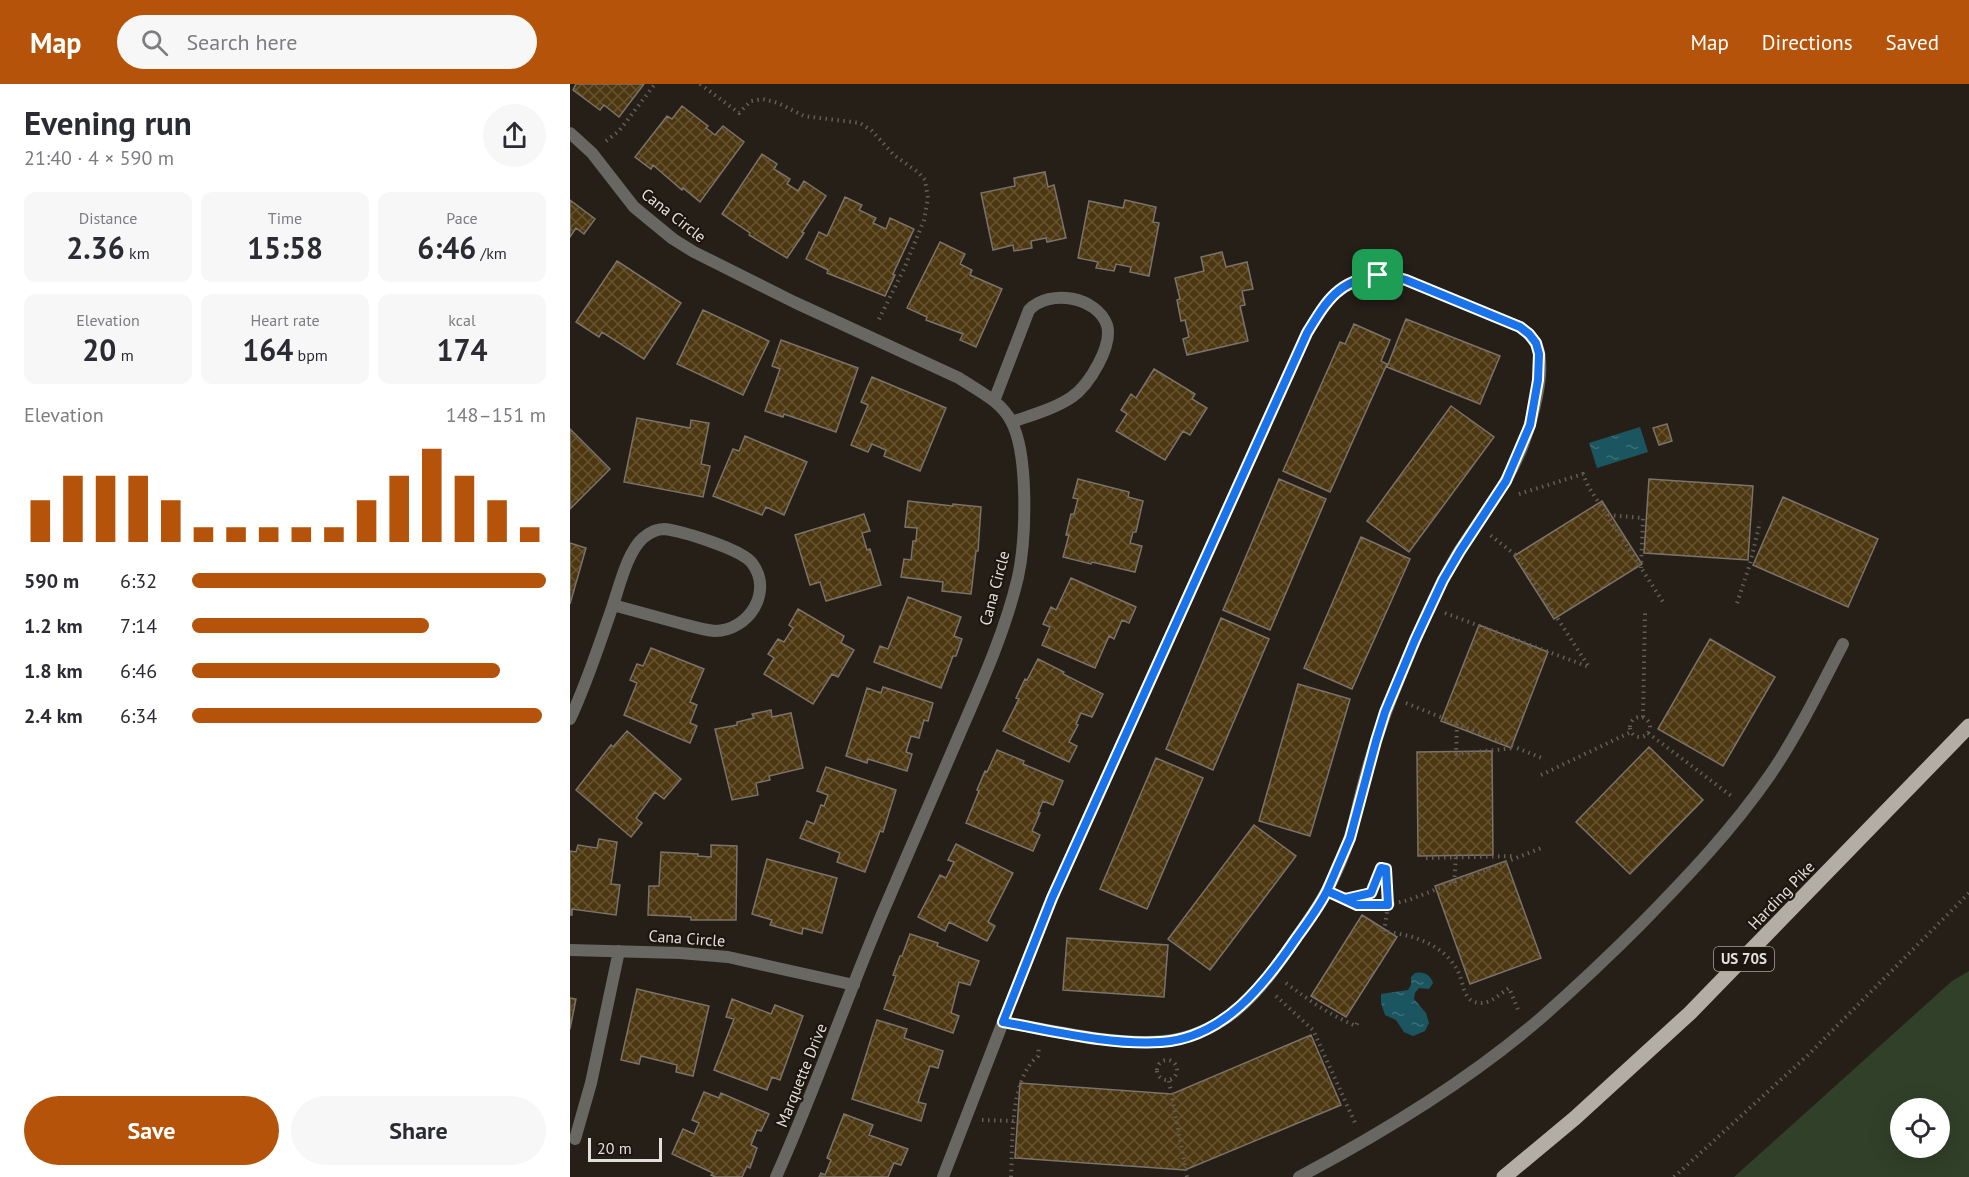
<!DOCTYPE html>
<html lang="en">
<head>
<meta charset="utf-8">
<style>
  :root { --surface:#fff; --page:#f7f7f7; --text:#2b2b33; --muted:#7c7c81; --accent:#b45309 }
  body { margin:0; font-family:"PT Sans",sans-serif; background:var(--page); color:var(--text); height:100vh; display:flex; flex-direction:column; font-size:22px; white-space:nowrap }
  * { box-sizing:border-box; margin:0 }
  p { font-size:20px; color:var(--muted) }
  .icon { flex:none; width:33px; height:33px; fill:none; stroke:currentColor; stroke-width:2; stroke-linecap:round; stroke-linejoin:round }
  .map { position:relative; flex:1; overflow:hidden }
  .sheet { display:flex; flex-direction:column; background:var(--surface); width:570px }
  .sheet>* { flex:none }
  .fabs { position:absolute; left:1320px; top:1014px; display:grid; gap:12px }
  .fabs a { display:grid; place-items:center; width:60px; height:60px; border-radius:50%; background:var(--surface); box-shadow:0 6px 24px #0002; font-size:30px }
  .scale { position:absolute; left:18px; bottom:15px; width:74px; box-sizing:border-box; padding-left:6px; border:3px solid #e3dfda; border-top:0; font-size:16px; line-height:21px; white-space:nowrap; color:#e3dfda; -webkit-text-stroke:4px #1c160f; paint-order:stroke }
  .pin { position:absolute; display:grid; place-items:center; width:51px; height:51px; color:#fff; margin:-26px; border-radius:12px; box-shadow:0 3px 9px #0006 }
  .round { display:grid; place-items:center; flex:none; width:63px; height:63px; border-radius:32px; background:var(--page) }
  .summary { display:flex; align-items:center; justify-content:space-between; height:102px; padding:0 24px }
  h1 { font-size:33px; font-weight:600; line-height:45px }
  .stats { display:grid; grid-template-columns:repeat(3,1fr); gap:9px; height:102px; padding:6px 24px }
  .stats div { display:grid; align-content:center; border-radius:12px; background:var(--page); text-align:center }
  .stats b { font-size:30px; font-weight:600 }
  .stats small { font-size:16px; font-weight:400 }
  .stats p { font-size:16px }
  .chart { height:168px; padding:12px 24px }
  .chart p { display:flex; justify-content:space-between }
  .chart svg { width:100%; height:108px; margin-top:6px; stroke:var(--accent); stroke-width:6 }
  .primary-button { display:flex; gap:12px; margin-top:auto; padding:12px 24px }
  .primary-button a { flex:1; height:69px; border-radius:36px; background:var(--accent); color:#fff; font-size:24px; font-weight:600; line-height:69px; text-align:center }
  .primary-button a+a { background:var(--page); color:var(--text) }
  ul { padding:0 24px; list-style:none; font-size:20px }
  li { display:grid; grid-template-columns:96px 72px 1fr; align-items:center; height:45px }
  li i { height:15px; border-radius:8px; background:var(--accent) }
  header { display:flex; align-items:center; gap:36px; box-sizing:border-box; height:84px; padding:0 30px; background:var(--accent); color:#fff }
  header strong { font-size:28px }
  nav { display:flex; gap:33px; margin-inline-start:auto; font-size:21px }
  .search { width:420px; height:54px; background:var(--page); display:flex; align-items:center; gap:15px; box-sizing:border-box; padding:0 21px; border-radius:33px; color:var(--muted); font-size:22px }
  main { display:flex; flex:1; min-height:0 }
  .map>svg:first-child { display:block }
</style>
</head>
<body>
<header>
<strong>Map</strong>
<div class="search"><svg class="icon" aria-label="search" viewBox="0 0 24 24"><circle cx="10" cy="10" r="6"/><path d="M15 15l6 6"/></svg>Search here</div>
<nav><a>Map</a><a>Directions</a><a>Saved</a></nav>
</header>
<main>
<section class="sheet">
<div class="summary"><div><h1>Evening run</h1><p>21:40 · 4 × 590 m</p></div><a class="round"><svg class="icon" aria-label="share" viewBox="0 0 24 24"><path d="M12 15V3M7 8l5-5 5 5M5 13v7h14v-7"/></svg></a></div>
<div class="stats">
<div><p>Distance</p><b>2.36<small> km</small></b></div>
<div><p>Time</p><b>15:58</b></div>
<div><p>Pace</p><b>6:46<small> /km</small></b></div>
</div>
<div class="stats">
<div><p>Elevation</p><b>20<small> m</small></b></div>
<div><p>Heart rate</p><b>164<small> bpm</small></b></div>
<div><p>kcal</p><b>174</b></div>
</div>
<div class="chart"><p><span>Elevation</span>148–151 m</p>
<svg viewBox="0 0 160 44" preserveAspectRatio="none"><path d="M5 44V27M15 44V17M25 44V17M35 44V17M45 44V27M55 44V38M65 44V38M75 44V38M85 44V38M95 44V38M105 44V27M115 44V17M125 44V6M135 44V17M145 44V27M155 44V38"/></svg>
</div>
<ul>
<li><b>590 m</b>6:32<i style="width:100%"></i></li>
<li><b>1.2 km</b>7:14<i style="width:67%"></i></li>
<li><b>1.8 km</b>6:46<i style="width:87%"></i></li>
<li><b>2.4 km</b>6:34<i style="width:99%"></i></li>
</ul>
<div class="primary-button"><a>Save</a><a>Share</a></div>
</section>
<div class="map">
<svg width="1399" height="1093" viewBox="0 0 1399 1093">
  <defs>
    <pattern id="water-ripples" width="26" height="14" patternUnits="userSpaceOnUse" patternTransform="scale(1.5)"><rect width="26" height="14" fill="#1b5660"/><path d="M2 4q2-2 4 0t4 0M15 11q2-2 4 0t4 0" fill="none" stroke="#3c6e76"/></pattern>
    <pattern id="building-cross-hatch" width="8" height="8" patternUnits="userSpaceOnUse" patternTransform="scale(1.5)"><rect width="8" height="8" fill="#4d3711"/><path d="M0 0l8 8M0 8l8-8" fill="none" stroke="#665433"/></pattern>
  </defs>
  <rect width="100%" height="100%" fill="#261f18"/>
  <!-- green -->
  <path fill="#314028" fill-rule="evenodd" d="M1399,887V1093H1164L1382,897ZM1330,1024H1370V1064H1330Z"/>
  <!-- water -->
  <path fill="url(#water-ripples)" d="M1070,343L1078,368L1027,384L1019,359Z
    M845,889C853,887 861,891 863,899L859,905L849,904L845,909L844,915L856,929L859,939L855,947L843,952L834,948L826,936L815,931L811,919V910L838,906L841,901V893Z"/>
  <!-- building -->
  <path fill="url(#building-cross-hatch)" stroke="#797369" stroke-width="1.5" d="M6,0H74L49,33L34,21L30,26L3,6Z
    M112,22L138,42L136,44L145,51L153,42L174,58L130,118L113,104L112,106L83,81L81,85L65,73L97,32L102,35Z
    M192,70L207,80L204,85L220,95L217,100L228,107L234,97L256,112L232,148L234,149L217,174L179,151L180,149L152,130Z
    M475,88L478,103L484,101L496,154L477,158L476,154L461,157L462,164L444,167L443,161L423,166L411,109L445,102L444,94Z
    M275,113L292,121L289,126L306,134L303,139L316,145L320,134L344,145L323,190L325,191L315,212L257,189L258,186L236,175L249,148L257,152Z
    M0,116L25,135L14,150L6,144L0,153Z
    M555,116L586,123L583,138L589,139L579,192L560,188L561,183L546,180L544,187L526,184L528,178L508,174L519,117L553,124Z
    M370,158L395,170L390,180L402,186L400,191L432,205L406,263L390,256L393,250L356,236L357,233L337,224Z
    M652,168L656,183L677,178L683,205L672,207L675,221L670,222L678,257L617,271L613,255L619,253L615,236L611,237L607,216L610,215L605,194L634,187L631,173Z
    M47,177L111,219L74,275L32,248L29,253L6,238Z
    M133,226L199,257L173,311L107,280Z
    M836,235L930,272L910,320L817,283Z
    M784,240L820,256L811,277L817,280L760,408L713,387L770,258L775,260Z
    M211,256L288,284L266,348L214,330L213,333L195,327L210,285L202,282Z
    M584,285L625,310L622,315L637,324L620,351L613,347L595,376L546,347L557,330L551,326L561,310L566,314Z
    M302,293L376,324L350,387L314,372L316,366L302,360L298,368L281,361L298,321L291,318Z
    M881,322L924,353L839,468L797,437Z
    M67,334L120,344L121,336L139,339L131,380L140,382L133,413L54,398Z
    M1097,340L1102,357L1089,361L1083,344Z
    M0,345L40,385L0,425Z
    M175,352L237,378L214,431L196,423L192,431L143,412L163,365L169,367Z
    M508,395L559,408L558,413L573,417L566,448H563L560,459L572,462L565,488L522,478L521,480L493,473L499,451H496L501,430H504L508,415L503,414Z
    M709,395L756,415L700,546L653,526Z
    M1079,395L1183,402L1178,476L1074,469Z
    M1213,413L1308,455L1278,523L1183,481Z
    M338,417L383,422V420L411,423L408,467H406L401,510L372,507L373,498L331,493L334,475L341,476L343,457H346L347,444L335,443Z
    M1032,417L1072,480L984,535L944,472Z
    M294,430L300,447L292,449L297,466L300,465L311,501L256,517L250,498L240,501L225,451Z
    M791,453L840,475L782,605L734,584Z
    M0,459L16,464L0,520Z
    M501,494L566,523L559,539L552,536L544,555L539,552L525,584L472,561L480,543L473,540L481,523L486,526Z
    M338,513L391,533L384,552L392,555L386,572H383L371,604L304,578L310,562L318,565Z
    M228,525L274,552L271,559L284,566L268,593L262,590L243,620L194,590L204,574L198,570L208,555L214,558L223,544L219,541Z
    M651,534L699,555L643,686L596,665Z
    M909,541L978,568L941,664L871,637Z
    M1140,555L1205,593L1153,682L1088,645Z
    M81,564L134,585L120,618L127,621L120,639L127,642L120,659L54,631L67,599L60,596L67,580L73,582Z
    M468,575L494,588L493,590L533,610L522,633L511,629L506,640L508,641L499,658L507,662L499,678L433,647L449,615L446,614L455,595L457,596Z
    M728,600L780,615L740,752L689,737Z
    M313,603L363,619L358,637L354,636L349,654L341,652L336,668L342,670L337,687L298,675L297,679L276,672L297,604L311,609Z
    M201,626L202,633L221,629L233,684L199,692L200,696L186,699L188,711L162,716L145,645L167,641V638L184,634L182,630Z
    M57,647L111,695L94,715L85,708L66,734L72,739L61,753L6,706L41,661L43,663Z
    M1079,663L1133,716L1060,790L1006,738Z
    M427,666L454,677L453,680L493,697L483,721L473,717L468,729H470L462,747L470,751L463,767L396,739L409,707L407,706L415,687L417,688Z
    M922,667L923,771L848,772L847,668Z
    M586,674L633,694L577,825L530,805Z
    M256,683L326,706L313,748L310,747L295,788L267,778L270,769L230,754L237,737L244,740L251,721L254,722L258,711L247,707Z
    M684,741L726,772L640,886L598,855Z
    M29,755L47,758L41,800L50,801L46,831L2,825V831H0V767L6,768L8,761L27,764Z
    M386,760L443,789L418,838L425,842L417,857L379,838L375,847L348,833L370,791L376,794L384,778L378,776Z
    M141,761L167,762L166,836H121V833L78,831L79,802H89L91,768L128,770V772L141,773Z
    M197,775L267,794L252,849L233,844L232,850L200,841L202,836L182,830Z
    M936,777L971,874L900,900L865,802Z
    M792,831L827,853L776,933L741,912Z
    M340,850L368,859L367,862L409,877L400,901L389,898L381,929L389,932L383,949L314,925L326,892L323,891L330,872H332Z
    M497,854L598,861L594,913L493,906Z
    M67,905L139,922L123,992L106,988L107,981L71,972L69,980L51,976Z
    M0,914L6,915L0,945Z
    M162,915L201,930L205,921L233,932L210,996L202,993L197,1006L144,986L164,935L156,933Z
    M307,936L337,945L334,954L373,967L368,984L360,982L348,1018L356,1020L351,1037L282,1015Z
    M741,951L771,1021L615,1086L445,1074L450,999L602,1010Z
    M134,1008L149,1014L151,1009L199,1030L191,1047L187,1046L181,1061L187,1064L180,1084L177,1082L172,1093H145L141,1091L143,1089L102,1070L113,1045L124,1050L129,1039L122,1036Z
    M274,1030L303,1041L299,1051L338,1065L331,1081L324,1079L318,1093H249L251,1089L255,1091L261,1076L257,1074Z"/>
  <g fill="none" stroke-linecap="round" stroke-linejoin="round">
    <!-- path -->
    <path stroke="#645e57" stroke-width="4" stroke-dasharray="1.5 4.5" stroke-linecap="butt" d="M130,0L169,29L181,17L193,15L208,19L234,32L290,39L302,47L324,71L349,89L355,96L358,114L354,136L334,185L308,237
      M36,57L49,47L85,0
      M949,410L1013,390L1018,402L1095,521
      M1038,431L1073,434L1071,484
      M1167,519L1180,480L1190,438
      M875,529L1019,583L947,472L920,451
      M836,619L974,675
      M1060 643a10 10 0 1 1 20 0a10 10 0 1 1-20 0Z
      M1073,633L1075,529
      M887,640L886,670L944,664
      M1078,649L1164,714
      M971,691L1061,648
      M856,774L945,772
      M884,799L886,773
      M775,815L801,809L811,784L816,785L818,821L814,848C844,850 878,862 890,892C893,900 894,912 902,917C917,924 928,911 939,904L949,928
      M776,816C796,826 819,821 839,816L974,763
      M716,899C740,917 758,930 786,942L789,935
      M706,912L743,946L786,1041
      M587 986a10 10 0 1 1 20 0a10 10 0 1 1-20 0Z
      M599,997L617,1093
      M412,1036L445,1037
      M441,1093C443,1057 439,996 468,972L469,963
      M1104,1093L1238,971L1399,809"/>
    <!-- lane -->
    <path stroke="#696762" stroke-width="12" d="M809,191L822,192L836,196L950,243C957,248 963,253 967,262C977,287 962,336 953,361C937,402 911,433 888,469C865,508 847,551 830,593C814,631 801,669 791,709C786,728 783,748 775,767C764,798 747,825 728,851C710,878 692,905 667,926C648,942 619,955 594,957C545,962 481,946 433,938L482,814L737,249C757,216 768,197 809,191Z"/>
    <!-- street -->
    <path stroke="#696762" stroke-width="12" d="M0,49L22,69L64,123L103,155L124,168L224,218L389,294C407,306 431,317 441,337C459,370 456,456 448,493C436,544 414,594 393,642C368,700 343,758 318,816C278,908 247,1002 206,1093
      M424,317L459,226C480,204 527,213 537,241C543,262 519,301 502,313C484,325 462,331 442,338
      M0,635C17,599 29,561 42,524C49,504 57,468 73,454C79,449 86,445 94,445C112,447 171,465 182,479C204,508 178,547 145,547C133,546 121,542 109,539C87,533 65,527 43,521
      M0,866L110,869L158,873L284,901
      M5,1055L21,999L49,867
      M373,1093L433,938
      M729,1093C814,1048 898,997 971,934C1005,904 1038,873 1070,841C1117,793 1162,746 1200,691C1228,650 1250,604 1273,560"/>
    <!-- primary -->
    <path stroke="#b3aea5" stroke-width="15" d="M934,1093L1005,1034L1120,929L1399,642"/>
  </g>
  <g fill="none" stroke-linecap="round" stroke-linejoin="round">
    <defs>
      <path id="route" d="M808,191C768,197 757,216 737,249L482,814L433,938C484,947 538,961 591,958C654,954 695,900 727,853C738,838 749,823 757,807L787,821H818L816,785L811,784L801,809L775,815L757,807L780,754L806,657L815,628L845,556L873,496L890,467L936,397L960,341L968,296L969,270L966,259L959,250L950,243L836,196L822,192L808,191"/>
    </defs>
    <!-- route casing -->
    <use href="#route" stroke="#fff" stroke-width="12"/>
    <!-- route -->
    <use href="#route" stroke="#1a73e8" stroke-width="8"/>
  </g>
  <g text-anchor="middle" stroke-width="4.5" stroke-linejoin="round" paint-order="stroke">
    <!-- shield labels -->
    <rect fill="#1c160f" stroke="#a7a39d" stroke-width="1.5" x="1144" y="863" width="60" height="24" rx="4.5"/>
    <g font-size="15" font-weight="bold" fill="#e3dfda">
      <text x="1174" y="880">US 70S</text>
    </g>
    <!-- street labels -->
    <g font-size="16" fill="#e3dfda" stroke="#1c160f">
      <text transform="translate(104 131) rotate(38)" y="6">Cana Circle</text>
      <text transform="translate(424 504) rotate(-75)" y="6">Cana Circle</text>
      <text transform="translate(1211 811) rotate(-46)" y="6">Harding Pike</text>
      <text transform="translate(117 854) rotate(4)" y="6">Cana Circle</text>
      <text transform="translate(231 991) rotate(-68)" y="6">Marquette Drive</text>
    </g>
  </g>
</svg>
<div class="fabs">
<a><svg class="icon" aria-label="locate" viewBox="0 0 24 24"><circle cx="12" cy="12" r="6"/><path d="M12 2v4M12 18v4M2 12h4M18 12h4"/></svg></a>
</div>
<div class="scale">20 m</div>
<div class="pin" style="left:808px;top:191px;background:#1e9e55"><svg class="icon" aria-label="arrive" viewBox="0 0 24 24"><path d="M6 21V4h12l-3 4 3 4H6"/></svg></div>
</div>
</main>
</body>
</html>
